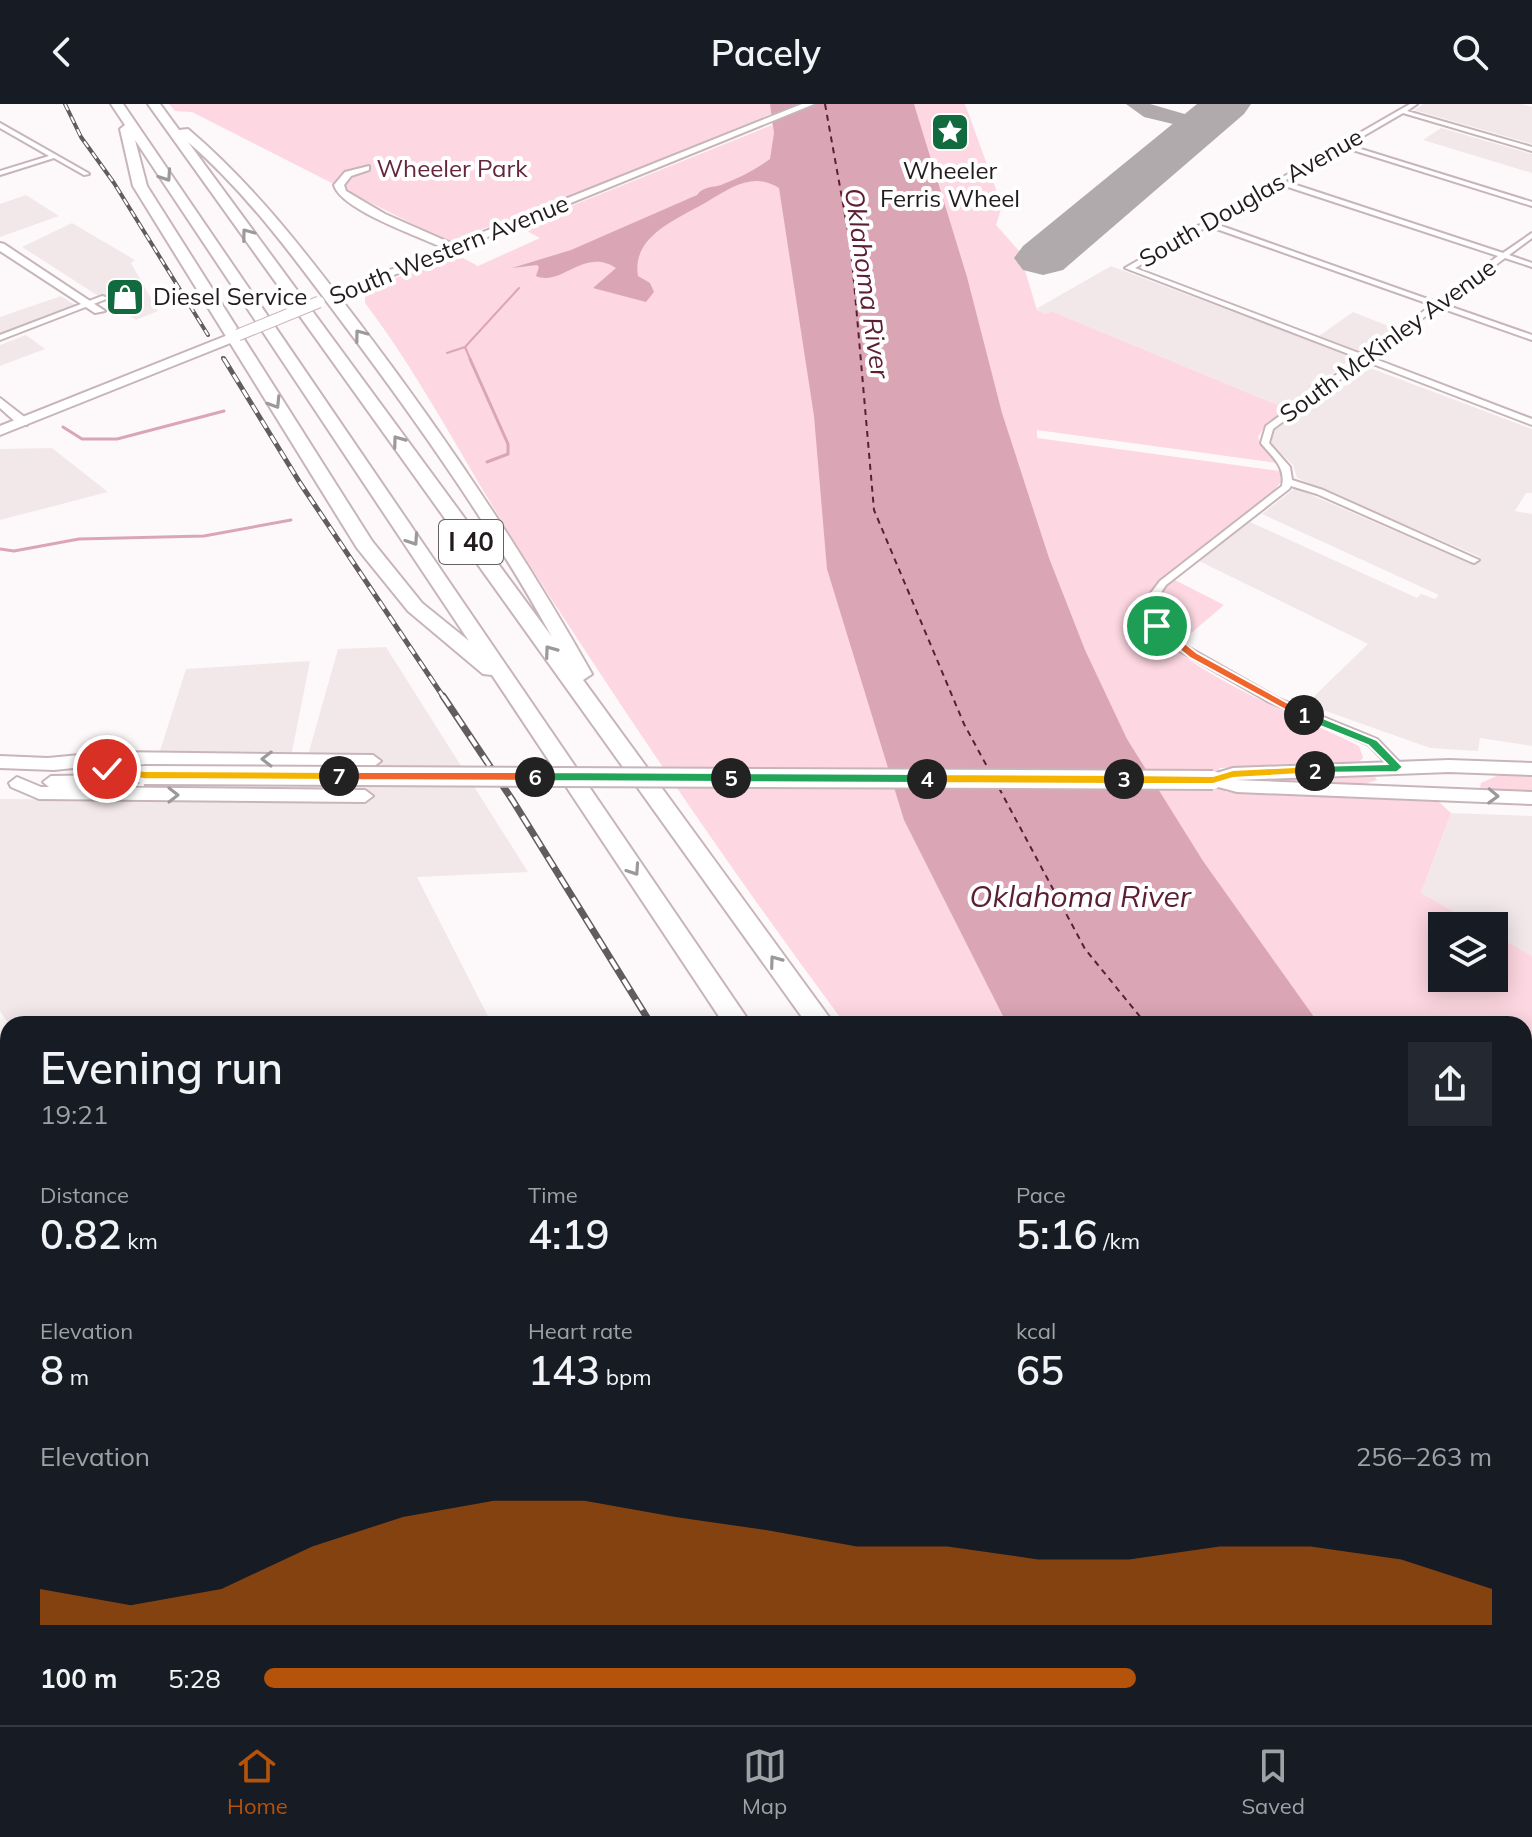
<!DOCTYPE html>
<html lang="en">
<head>
<meta charset="utf-8">
<style>
  :root { --surface:#171b24; --page:#242831; --text:#f1f3f6; --muted:#9ea1a6; --line:#363941; --accent:#b45309 }
  body { margin:0; font-family:Mulish,sans-serif; background:var(--page); color:var(--text); height:100vh; display:flex; flex-direction:column; font-size:30px; white-space:nowrap }
  * { box-sizing:border-box; margin:0 }
  p { font-size:26px; color:var(--muted) }
  .icon { flex:none; width:44px; height:44px; fill:none; stroke:currentColor; stroke-width:2; stroke-linecap:round; stroke-linejoin:round }
  .map { position:relative; flex:1; overflow:hidden }
  .sheet { position:absolute; left:0px; top:912px; width:1532px; height:710px; display:flex; flex-direction:column; background:var(--surface); border-radius:24px 24px 0 0; box-shadow:0 4px 20px #0003 }
  .sheet>* { flex:none }
  .tools { position:absolute; left:1428px; top:808px; display:grid; gap:16px }
  .tools a { display:grid; place-items:center; width:80px; height:80px; border-radius:0px; background:var(--surface); box-shadow:0 4px 20px #0003; font-size:40px }
  .pin { position:absolute; display:grid; place-items:center; width:68px; height:68px; color:#fff; margin:-34px; border:4px solid #fff; border-radius:50%; box-shadow:0 2px 8px #0007 }
  .km { position:absolute; width:40px; height:40px; margin:-20px; border-radius:50%; background:#222; color:#fff; font-size:22px; line-height:40px; text-align:center }
  .round { display:grid; place-items:center; flex:none; width:84px; height:84px; border-radius:0px; background:var(--page) }
  .headline { display:flex; align-items:center; justify-content:space-between; height:136px; padding:0 40px }
  h1 { font-size:44px; font-weight:600; line-height:60px }
  .stats { display:grid; grid-template-columns:repeat(3,1fr); gap:12px; height:136px; padding:8px 40px }
  .stats div { display:grid; align-content:center }
  .stats b { font-size:40px; font-weight:600 }
  .stats small { font-size:22px; font-weight:400 }
  .stats p { font-size:22px }
  .chart { height:224px; padding:16px 40px }
  .chart p { display:flex; justify-content:space-between }
  .chart svg { width:100%; height:144px; margin-top:8px; fill:var(--accent); opacity:.7 }
  ul { padding:0 40px; list-style:none; font-size:26px }
  li { display:grid; grid-template-columns:128px 96px 1fr; align-items:center; height:60px }
  li i { height:20px; border-radius:10px; background:var(--accent) }
  header { display:flex; justify-content:space-between; align-items:center; height:104px; padding:0 40px; background:var(--surface); font-size:36px; font-weight:600 }
  .tabs { display:flex; justify-content:space-around; align-items:center; height:112px; border-top:2px solid var(--line); background:var(--surface); font-size:22px; color:var(--muted) }
  .tabs a { display:grid; justify-items:center; gap:4px }
  .tabs .on { color:var(--accent) }
  .map>svg:first-child { display:block }
</style>
</head>
<body>
<header><svg class="icon" aria-label="back" viewBox="0 0 24 24"><path d="M15 5l-7 7 7 7"/></svg>Pacely<svg class="icon" aria-label="search" viewBox="0 0 24 24"><circle cx="10" cy="10" r="6"/><path d="M15 15l6 6"/></svg></header>
<div class="map">
<svg width="1532" height="1621" viewBox="0 0 1532 1621">
  <rect width="100%" height="100%" fill="#fdf9fa"/>
  <!-- built -->
  <path fill="#f2e8ea" d="M1424,0H1522L1532,3V40L1414,6Z
    M1441,24L1532,50V69L1423,36Z
    M26,91L59,112L0,133V100Z
    M72,119L135,156L131,159L158,207L136,216L22,143Z
    M1111,162L1334,246L1352,254L1287,305L1051,207L1046,210L1036,205Z
    M61,192L75,201L0,229V213Z
    M1353,208L1396,225L1368,245L1358,247L1319,232Z
    M26,231L45,245L0,262V241Z
    M1370,264L1532,325V389H1526L1515,407L1532,410V642L1480,634L1478,647L1430,644L1306,600L1368,540L1199,457L1250,418L1417,494L1421,490L1435,495L1439,491L1262,410L1295,384L1471,460L1480,453L1297,374L1293,361L1271,340L1272,328L1327,287L1339,286Z
    M52,344L108,388L0,416V345Z
    M386,543L528,768L417,773L492,920H9L0,907V695L295,697L338,545Z
    M310,557L292,648L160,647L186,565Z
    M1451,709L1532,712V852L1494,830V822H1479L1421,789Z
    M172,1614H1023L1027,1621H167Z"/>
  <!-- green -->
  <path fill="#fdd7e1" d="M169,0H965L1002,102L996,121L1019,147L1037,206L1046,210L1051,207L1287,305L1266,320L1258,333L1261,341L1278,359L1037,326V334L1280,367L1281,378L1274,386L1165,471L1224,501L1183,536L1177,530H1157C1213,582 1292,608 1359,642L1363,654L1359,658L1219,664L1226,688L1439,698L1451,709L1421,789L1479,822H1442V874H1494V830L1532,852V1621H1374L1369,1614H1524V920H845C729,764 621,604 516,440C465,360 422,274 365,199V192L381,180L455,150L478,162L540,134L519,123L772,21L771,10L565,94L448,138L192,8L175,7Z
    M1501,670H1532V687L1480,685L1481,679Z
    M1374,671L1377,676L1361,681L1271,677L1270,674Z
    M0,1359L8,1371V1614H108L103,1621H0Z"/>
  <!-- water -->
  <path fill="#daa6b5" d="M770,0H914L967,173L1002,309L1049,454L1085,546L1127,635L1203,757L1319,920H1007L904,716L827,465L814,312L779,84C754,68 732,83 710,96C681,114 631,130 638,172L650,179L654,188L646,198L593,184L616,164C584,143 562,183 536,172L539,163L537,161L512,164L571,146L697,91C704,82 711,84 721,81C739,74 755,66 770,55L774,29Z
    M1532,1134V1621H1500L1494,1614H1524V1138Z"/>
  <g fill="none" stroke-linecap="round" stroke-linejoin="round">
    <!-- stream-far1 -->
    <path stroke="#daa6b5" stroke-width="2" d="M465,243L471,257
      M447,249L465,243L519,184"/>
    <!-- stream -->
    <path stroke="#daa6b5" stroke-width="3" d="M470,255L508,340V350L487,358
      M63,323L82,335H117L224,307
      M0,445L14,447L79,435L204,432L291,416"/>
    <!-- ferry-far1 -->
    <path stroke="#5c1e35" stroke-width="2" stroke-dasharray="6 5" stroke-linecap="butt" d="M825,0L851,144L874,406L964,620L990,668
      M999,684L1085,845L1146,920"/>
    <!-- ferry -->
    <path stroke="#5c1e35" stroke-width="3" stroke-dasharray="13 10" stroke-linecap="butt" d="M1524,1381L1532,1391"/>
    <!-- taxiway -->
    <path fill="#b0aaac" fill-rule="evenodd" d="M1126,0H1150L1209,17L1212,21L1202,27L1144,13Z"/>
    <!-- runway -->
    <path fill="#b0aaac" fill-rule="evenodd" d="M1197,0H1251L1244,10L1063,166L1043,171L1023,166L1014,154L1023,142Z"/>
    <defs>
      <path id="street" d="M1410,0H1417L1407,7L1532,43V47L1403,9L1348,41L1532,98V102L1343,43L1284,77L1503,149L1532,129V134L1509,151L1532,159V163L1505,154L1443,200L1532,231V236L1438,203L1370,253L1532,315V321L1365,257L1273,325L1269,339L1290,363L1292,376L1323,386L1479,456L1474,459L1471,458L1317,390L1291,382L1289,385L1166,481L1158,493L1157,511L1161,521L1179,538L1277,594L1377,635L1401,660L1402,663L1401,666H1393L1369,641L1269,598L1171,542L1154,524L1147,511L1148,493L1160,477L1282,382C1286,362 1272,353 1261,339L1266,322L1359,254L1125,164ZM1279,80L1498,152L1436,198L1213,119ZM1208,122L1432,201L1364,251L1135,164Z
        M0,19L88,69L89,70L84,71L54,54L0,71V67L49,52L0,24Z
        M102,192L109,194L0,236V231Z
        M0,941L8,942V952L0,951Z
        M126,1614H146L143,1621H123Z"/>
      <path id="secondary" d="M802,0H814L335,195L325,193L443,144C419,132 341,106 334,81L345,68L369,62V66L351,72L344,81L346,87L385,110L453,140Z
        M0,139L4,140L105,207L95,209L0,147Z
        M0,294L27,315V321H19L0,304Z
        M112,648L373,651L381,657L373,663L112,660L54,666L0,664V652L48,654Z
        M1449,656L1532,659V671L1449,668L1235,676L1532,688V700L1237,688L1207,680L1205,676L1207,672L1233,664Z
        M144,665L150,667L152,671L150,675L113,683H75L365,686L373,692L365,698L39,695L11,683L9,679L17,673L41,683H49L43,678L51,672L113,671Z"/>
      <path id="primary" d="M238,227L244,231L243,234L0,331V322Z"/>
      <path id="highway" d="M111,0H123L751,920H724L492,571L483,570L408,507L357,444L133,82L120,25L125,21ZM135,36L469,537L422,499L372,437L147,82Z
        M148,0H160L179,26L188,25C254,81 305,148 357,216C443,329 522,446 592,570L583,576L834,920H807ZM188,38C248,90 295,155 342,218C418,319 491,423 552,533Z
        M1190,1614H1228L1231,1621H1193Z
        M1305,1614H1343L1346,1621H1308Z"/>
    </defs>
    <!-- street casing -->
    <use href="#street" stroke="#c8b5ba" stroke-width="4"/>
    <!-- secondary casing -->
    <use href="#secondary" stroke="#c8b5ba" stroke-width="4"/>
    <!-- primary casing -->
    <use href="#primary" stroke="#c8b5ba" stroke-width="4"/>
    <!-- highway casing -->
    <use href="#highway" stroke="#c8b5ba" stroke-width="4"/>
    <!-- street -->
    <use href="#street" fill="#fff" fill-rule="evenodd"/>
    <!-- secondary -->
    <use href="#secondary" fill="#fff" fill-rule="evenodd"/>
    <!-- primary -->
    <use href="#primary" fill="#fff" fill-rule="evenodd"/>
    <!-- highway -->
    <use href="#highway" fill="#fff" fill-rule="evenodd"/>
    <defs>
      <path id="rail-far3" d="M65,0L81,33L114,79L208,231
        M223,254L225,257"/>
      <path id="rail-far2" d="M224,255L300,379L444,594"/>
      <path id="rail-far1" d="M443,592L513,697L651,920"/>
      <path id="rail" d="M1080,1614L1085,1621"/>
    </defs>
    <!-- rail-far3 casing -->
    <use href="#rail-far3" stroke="#625c5e" stroke-width="4"/>
    <!-- rail-far2 casing -->
    <use href="#rail-far2" stroke="#625c5e" stroke-width="5"/>
    <!-- rail-far1 casing -->
    <use href="#rail-far1" stroke="#625c5e" stroke-width="7"/>
    <!-- rail casing -->
    <use href="#rail" stroke="#625c5e" stroke-width="8"/>
    <!-- rail-far3 -->
    <use href="#rail-far3" stroke="#fff" stroke-width="2" stroke-dasharray="7" stroke-linecap="butt"/>
    <!-- rail-far2 -->
    <use href="#rail-far2" stroke="#fff" stroke-width="3" stroke-dasharray="9" stroke-linecap="butt"/>
    <!-- rail-far1 -->
    <use href="#rail-far1" stroke="#fff" stroke-width="4" stroke-dasharray="12" stroke-linecap="butt"/>
    <!-- rail -->
    <use href="#rail" stroke="#fff" stroke-width="5" stroke-dasharray="16" stroke-linecap="butt"/>
    <defs>
      <path id="secondary-bridge" d="M144,671L1213,676"/>
      <path id="primary-bridge" d="M238,231L319,198"/>
    </defs>
    <!-- secondary-bridge casing -->
    <use href="#secondary-bridge" stroke="#c8b5ba" stroke-width="22" stroke-linecap="butt"/>
    <!-- primary-bridge casing -->
    <use href="#primary-bridge" stroke="#c8b5ba" stroke-width="13" stroke-linecap="butt"/>
    <!-- secondary-bridge -->
    <use href="#secondary-bridge" stroke="#fff" stroke-width="18"/>
    <!-- primary-bridge -->
    <use href="#primary-bridge" stroke="#fff" stroke-width="11"/>
  </g>
  <!-- one-way arrows -->
  <defs><path id="oneway-chevron" d="M-2-3.5L2.5 0L-2 3.5" fill="none" stroke-width="1.6" stroke-linecap="round" stroke-linejoin="round" transform="scale(2)"/></defs>
  <g stroke="#9c999a">
    <use href="#oneway-chevron" transform="translate(166 72) rotate(56)"/>
    <use href="#oneway-chevron" transform="translate(247 130) rotate(-127)"/>
    <use href="#oneway-chevron" transform="translate(360 231) rotate(-127)"/>
    <use href="#oneway-chevron" transform="translate(275 299) rotate(58)"/>
    <use href="#oneway-chevron" transform="translate(398 337) rotate(-126)"/>
    <use href="#oneway-chevron" transform="translate(413 436) rotate(56)"/>
    <use href="#oneway-chevron" transform="translate(550 547) rotate(-126)"/>
    <use href="#oneway-chevron" transform="translate(267 655) rotate(-179)"/>
    <use href="#oneway-chevron" transform="translate(173 691)"/>
    <use href="#oneway-chevron" transform="translate(1493 692) rotate(2)"/>
    <use href="#oneway-chevron" transform="translate(634 766) rotate(56)"/>
    <use href="#oneway-chevron" transform="translate(775 857) rotate(-126)"/>
  </g>
  <!-- split-1 -->
  <path fill="#f0652b" stroke="#fff" stroke-width="2" d="M1153,520H1161L1197,549L1310,611L1300,614L1190,554L1153,524Z"/>
  <!-- split-2 -->
  <path fill="#22a559" stroke="#fff" stroke-width="2" d="M1300,608H1308L1377,636L1403,663L1397,668L1311,669V664L1315,662L1387,660L1368,641L1300,614Z"/>
  <!-- split-3 -->
  <path fill="#f5b400" stroke="#fff" stroke-width="2" d="M1315,662L1319,664V669L1233,674L1213,680H1124L1118,675L1124,671L1213,672L1233,666Z"/>
  <!-- split-4 -->
  <path fill="#f5b400" stroke="#fff" stroke-width="2" d="M927,670L1124,671L1130,675L1124,680L927,679L921,675Z"/>
  <!-- split-5 -->
  <path fill="#22a559" stroke="#fff" stroke-width="2" d="M731,669L927,670L933,675L927,679L731,678L725,674Z"/>
  <!-- split-6 -->
  <path fill="#22a559" stroke="#fff" stroke-width="2" d="M535,668L731,669L737,674L731,678L535,677L529,673Z"/>
  <!-- split-7 -->
  <path fill="#f0652b" stroke="#fff" stroke-width="2" d="M339,668H535L541,673L535,677L339,676L333,672Z"/>
  <!-- split-8 -->
  <path fill="#f5b400" stroke="#fff" stroke-width="2" d="M107,660L144,667L339,668L345,672L339,676L144,675L103,668L101,665Z"/>
  <!-- icons -->
  <defs>
    <symbol id="sight-square" viewBox="-11 -11 22 22"><rect x="-9" y="-9" width="18" height="18" rx="4" fill="#116b3e" stroke="#fff"/><path d="M0-6L1.8-2.2L6-1.7L2.9 1.2L3.7 5.4L0 3.3L-3.7 5.4L-2.9 1.2L-6-1.7L-1.8-2.2Z" fill="#fff"/></symbol>
    <symbol id="shop-square" viewBox="-11 -11 22 22"><rect x="-9" y="-9" width="18" height="18" rx="4" fill="#116b3e" stroke="#fff"/><path d="M-5-2.5h2.3a2.7 3.5 0 0 1 5.4 0H5L5.5 6h-11ZM-1.5-2.5h3a1.5 2.3 0 0 0-3 0Z" fill="#fff"/></symbol>
  </defs>
  <g fill-rule="evenodd">
    <use href="#sight-square" x="928" y="6" width="44" height="44"/>
    <use href="#shop-square" x="103" y="171" width="44" height="44"/>
  </g>
  <g text-anchor="middle" stroke-width="8" stroke-linejoin="round" paint-order="stroke">
    <!-- far-park labels -->
    <g font-size="24" fill="#64263c" stroke="#fff">
      <text x="452" y="73">Wheeler Park</text>
    </g>
    <!-- far-poi labels -->
    <g font-size="24" fill="#231c1e" stroke="#fff">
      <text x="950" y="75">Wheeler<tspan x="950" dy="28">Ferris Wheel</tspan></text>
      <text x="153" y="201" text-anchor="start">Diesel Service</text>
    </g>
    <!-- far-street labels -->
    <g font-size="24" fill="#231c1e" stroke="#fff">
      <text transform="translate(1251 94) rotate(-30)" y="8">South Douglas Avenue</text>
      <text transform="translate(449 146) rotate(-22)" y="8">South Western Avenue</text>
      <text transform="translate(1388 237) rotate(-36)" y="8">South McKinley Avenue</text>
    </g>
    <!-- far-water labels -->
    <g font-size="26" font-style="italic" fill="#5c1e35" stroke="#fff">
      <text transform="translate(867 179) rotate(82)" y="9">Oklahoma River</text>
    </g>
    <!-- shield labels -->
    <rect fill="#fff" stroke="#656062" stroke-width="2" x="439" y="416" width="64" height="44" rx="6"/>
    <g font-size="26" font-weight="bold" fill="#231c1e">
      <text x="471" y="447">I 40</text>
    </g>
    <!-- water labels -->
    <g font-size="30" font-style="italic" fill="#5c1e35" stroke="#fff">
      <text x="1080" y="803">Oklahoma River</text>
    </g>
  </g>
</svg>
<div class="tools">
<a><svg class="icon" aria-label="layers" viewBox="0 0 24 24"><path d="M12 4l9 5-9 5-9-5zM3 14l9 5 9-5"/></svg></a>
</div>
<div class="pin" style="left:1157px;top:522px;background:#1e9e55"><svg class="icon" aria-label="arrive" viewBox="0 0 24 24"><path d="M6 21V4h12l-3 4 3 4H6"/></svg></div>
<div class="pin" style="left:107px;top:665px;background:#d93025"><svg class="icon" aria-label="check" viewBox="0 0 24 24"><path d="M5 12l5 5 9-10"/></svg></div>
<b class="km" style="left:1304px;top:611px">1</b>
<b class="km" style="left:1315px;top:667px">2</b>
<b class="km" style="left:1124px;top:675px">3</b>
<b class="km" style="left:927px;top:675px">4</b>
<b class="km" style="left:731px;top:674px">5</b>
<b class="km" style="left:535px;top:673px">6</b>
<b class="km" style="left:339px;top:672px">7</b>
<section class="sheet">
<div class="headline"><div><h1>Evening run</h1><p>19:21</p></div><a class="round"><svg class="icon" aria-label="share" viewBox="0 0 24 24"><path d="M12 15V3M7 8l5-5 5 5M5 13v7h14v-7"/></svg></a></div>
<div class="stats">
<div><p>Distance</p><b>0.82<small> km</small></b></div>
<div><p>Time</p><b>4:19</b></div>
<div><p>Pace</p><b>5:16<small> /km</small></b></div>
</div>
<div class="stats">
<div><p>Elevation</p><b>8<small> m</small></b></div>
<div><p>Heart rate</p><b>143<small> bpm</small></b></div>
<div><p>kcal</p><b>65</b></div>
</div>
<div class="chart"><p><span>Elevation</span>256–263 m</p>
<svg viewBox="0 0 160 44" preserveAspectRatio="none"><path d="M0 44V33L10 38L20 33L30 20L40 11L50 6L60 6L70 11L80 15L90 20L100 20L110 24L120 24L130 20L140 20L150 24L160 33V44z"/></svg>
</div>
<ul>
<li><b>100 m</b>5:28<i style="width:71%"></i></li>
</ul>
</section>
</div>
<nav class="tabs">
<a class="on"><svg class="icon" aria-label="home" viewBox="0 0 24 24"><path d="M3 11l9-7 9 7M6 9v11h12V9"/></svg>Home</a>
<a><svg class="icon" aria-label="map" viewBox="0 0 24 24"><path d="M3 6l6-2 6 2 6-2v14l-6 2-6-2-6 2zM9 4v14M15 6v14"/></svg>Map</a>
<a><svg class="icon" aria-label="saved" viewBox="0 0 24 24"><path d="M7 4h10v16l-5-4-5 4z"/></svg>Saved</a>
</nav>
</body>
</html>
